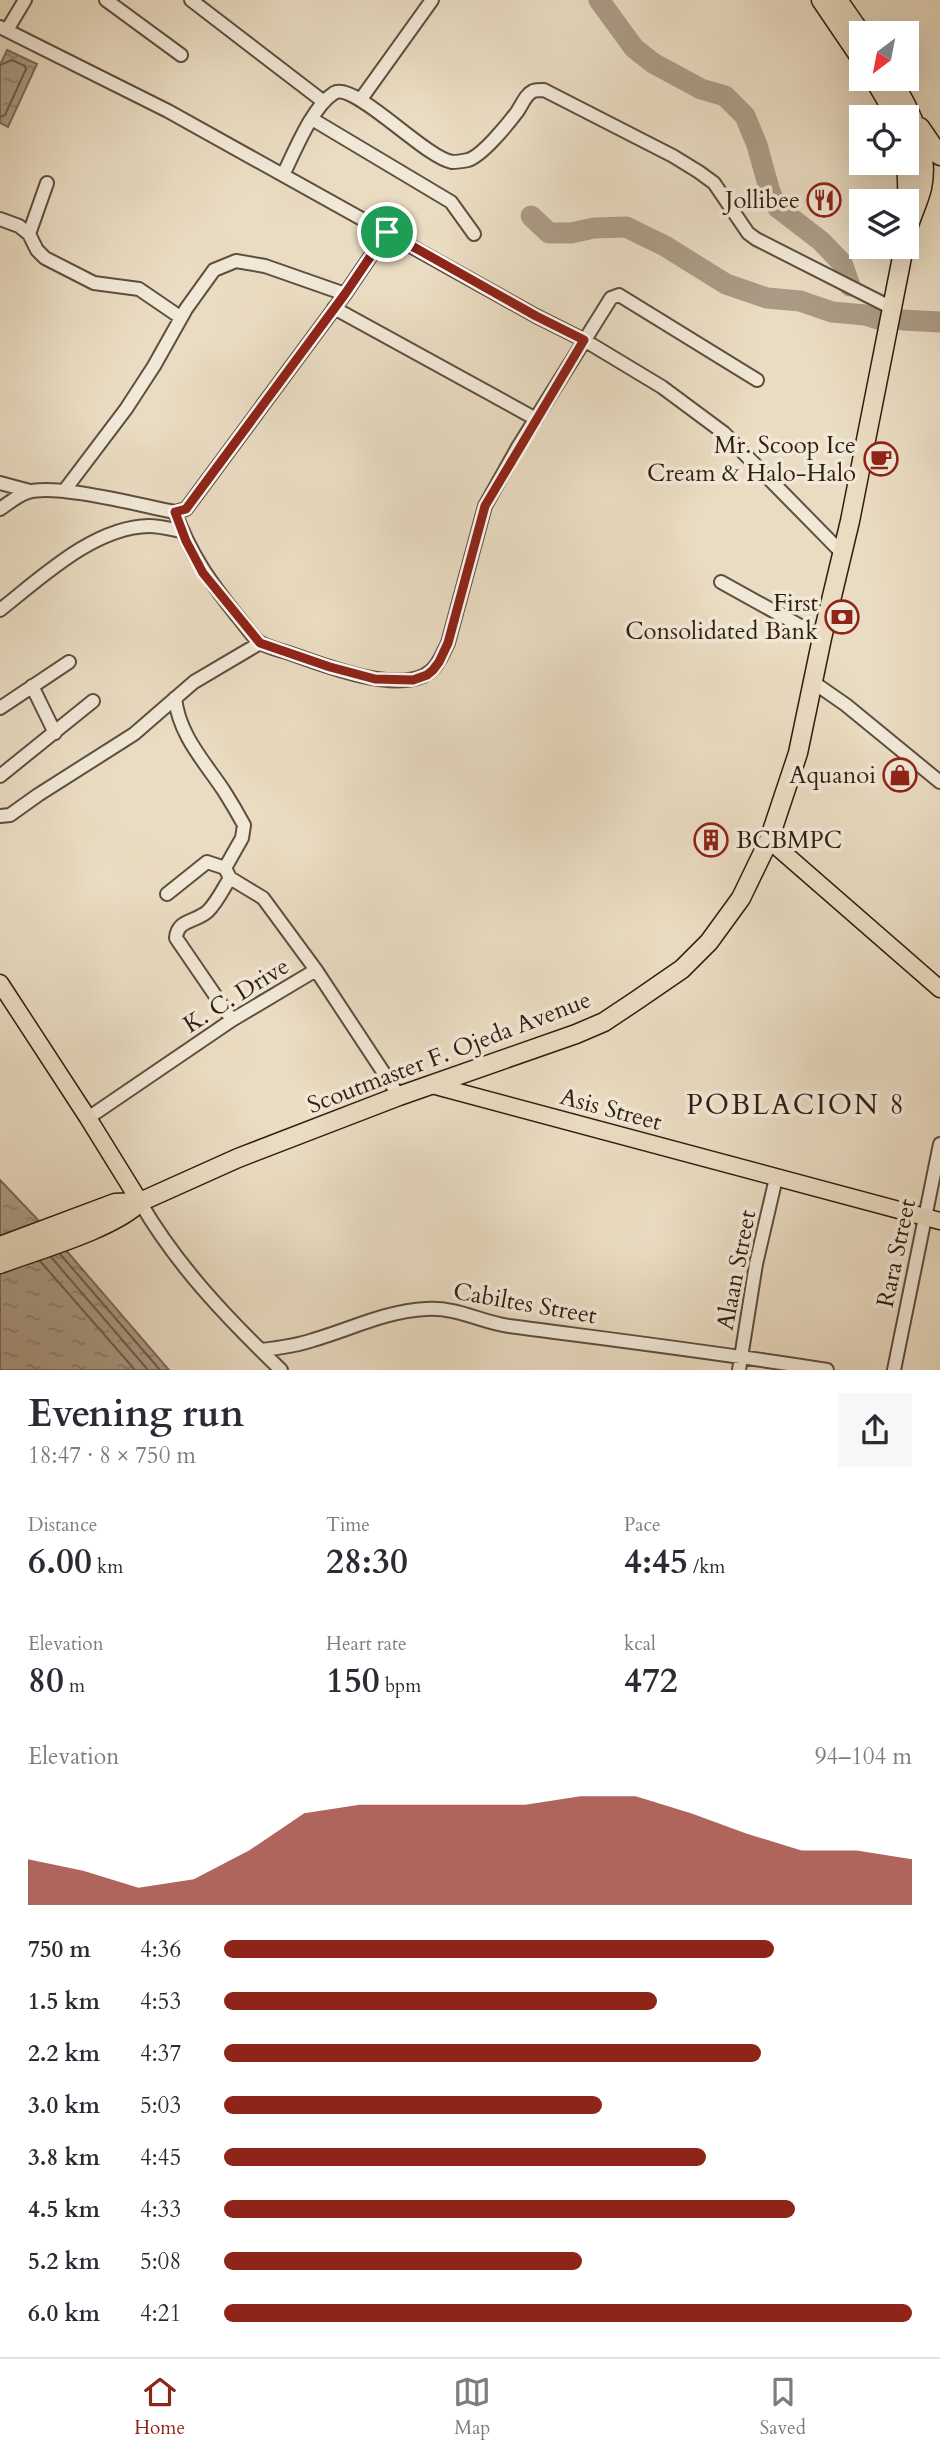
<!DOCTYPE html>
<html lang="en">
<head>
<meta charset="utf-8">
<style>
  :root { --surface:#fff; --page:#f7f7f7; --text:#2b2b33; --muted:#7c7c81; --line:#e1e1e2; --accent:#8f2418 }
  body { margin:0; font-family:Cardo,serif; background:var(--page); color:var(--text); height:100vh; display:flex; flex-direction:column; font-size:26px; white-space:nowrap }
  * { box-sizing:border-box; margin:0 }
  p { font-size:23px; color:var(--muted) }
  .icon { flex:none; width:38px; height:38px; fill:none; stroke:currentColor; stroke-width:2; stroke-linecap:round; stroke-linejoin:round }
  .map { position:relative; height:1370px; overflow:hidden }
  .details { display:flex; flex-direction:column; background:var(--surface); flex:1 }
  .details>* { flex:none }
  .needle { width:46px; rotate:212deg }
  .controls { position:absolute; left:849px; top:21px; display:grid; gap:14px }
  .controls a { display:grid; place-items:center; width:70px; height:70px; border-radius:0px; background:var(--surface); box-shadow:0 7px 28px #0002; font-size:35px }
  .pin { position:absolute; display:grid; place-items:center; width:60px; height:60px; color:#fff; margin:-30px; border:4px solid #fff; border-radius:50%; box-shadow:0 2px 7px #0007 }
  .round { display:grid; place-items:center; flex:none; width:74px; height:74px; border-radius:0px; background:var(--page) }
  .summary { display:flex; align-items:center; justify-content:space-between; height:119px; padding:0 28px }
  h1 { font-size:38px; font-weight:700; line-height:52px }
  .stats { display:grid; grid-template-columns:repeat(3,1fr); gap:10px; height:119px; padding:7px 28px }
  .stats div { display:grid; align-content:center }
  .stats b { font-size:35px; font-weight:700 }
  .stats small { font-size:19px; font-weight:400 }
  .stats p { font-size:19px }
  .chart { height:196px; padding:14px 28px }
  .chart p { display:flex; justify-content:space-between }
  .chart svg { width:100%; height:126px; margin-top:7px; fill:var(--accent); opacity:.7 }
  ul { padding:0 28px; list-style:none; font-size:23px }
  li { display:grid; grid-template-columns:112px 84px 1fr; align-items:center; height:52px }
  li i { height:18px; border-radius:9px; background:var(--accent) }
  .dock { display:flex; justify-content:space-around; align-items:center; height:98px; border-top:2px solid var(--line); background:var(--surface); font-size:19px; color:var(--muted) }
  .dock a { display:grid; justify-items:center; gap:4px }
  .dock .current { color:var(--accent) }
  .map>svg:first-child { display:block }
</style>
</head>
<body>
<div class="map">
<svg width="940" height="1370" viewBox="0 0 940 1370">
  <defs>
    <pattern id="water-ripples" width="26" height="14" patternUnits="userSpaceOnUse" patternTransform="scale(1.75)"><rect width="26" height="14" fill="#ab9b86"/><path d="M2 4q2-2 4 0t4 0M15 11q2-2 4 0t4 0" fill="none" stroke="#8c7e6c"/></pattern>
  </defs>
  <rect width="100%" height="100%" fill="#eadcc2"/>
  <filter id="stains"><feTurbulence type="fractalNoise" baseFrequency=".00286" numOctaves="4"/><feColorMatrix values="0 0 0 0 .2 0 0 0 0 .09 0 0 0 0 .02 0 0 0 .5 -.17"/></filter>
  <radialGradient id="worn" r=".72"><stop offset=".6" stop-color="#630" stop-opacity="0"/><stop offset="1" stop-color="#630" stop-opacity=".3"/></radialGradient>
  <!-- water -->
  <path fill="url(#water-ripples)" stroke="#7a6958" stroke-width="2" d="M7,50L37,64L8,127L0,123V65Z
    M0,1180L58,1241L169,1370H0Z"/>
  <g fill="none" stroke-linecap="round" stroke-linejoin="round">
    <!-- shore -->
    <path stroke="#6e5c4c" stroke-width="2" d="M0,65L12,60L25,66L26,69L5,115L0,117
      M60,1254L160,1370
      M51,1257L148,1370
      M40,1261L135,1370"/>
    <!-- river -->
    <path stroke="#ab9b86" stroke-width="21" d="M599,0L634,48L653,63L701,89L725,96L745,116L757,145L770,192L778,208L821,241L842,263L850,286
      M531,216L549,233H571L594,228L626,227L665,246L726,284L767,298L800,301L832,312L865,315L878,319
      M902,320L940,322"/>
    <defs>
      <path id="minor" d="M106,0L181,55
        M191,0L324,102
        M0,27L168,111L536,316L584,340L662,387L724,433L842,553
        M7,30L25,0
        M361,99L432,0
        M312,119L451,202L474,234
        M283,175C295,151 312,107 334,93C354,81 424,157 452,162C456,162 463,161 468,160C482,156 508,124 517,112C522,105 525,95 533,91C536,90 541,90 544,90L673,156L699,172L714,183L748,233L756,239L892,308
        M0,219L19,226L29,234L47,183
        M29,234L37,250L45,258L94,283L139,289L180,317
        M334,308L536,419
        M0,483L30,491
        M64,491L126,409L154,366L186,309L214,270L236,261L265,266L345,294
        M0,509C9,503 18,495 28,492C56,483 143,506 175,512L186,509L345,294L387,232
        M175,512C190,554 211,583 238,617C245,625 251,635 259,642C266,647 280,650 289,653C323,665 389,691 423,676C437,670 442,655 448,643L485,506L518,447L611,298L619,295L757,380
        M721,582L822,638
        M0,610C42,577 94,527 149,526C160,526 171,529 181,531
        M813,682L846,705L940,782
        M32,686L55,733
        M175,698C179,735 204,761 224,791C231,802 238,814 244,825L242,838L225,868
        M0,708L69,662
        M0,776L93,701
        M0,816L10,815L38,795L134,734L194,682L260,643
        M230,878C223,889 217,902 208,911C197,922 177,919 176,938L232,1020
        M167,894L207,862L225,868L230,878L263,898L316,970
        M88,1118L232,1020L316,970L399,1096
        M140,1202C177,1266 228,1319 281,1370
        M261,1350C279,1348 296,1346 313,1340C351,1329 386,1311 426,1309C458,1307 480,1322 509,1326C615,1340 721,1353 827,1370
        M739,1370L756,1264L776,1178
        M894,1370L940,1144"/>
      <path id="major" d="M769,840L940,989
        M0,983L88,1118L140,1202
        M432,1085L940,1221"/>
      <path id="highway" d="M821,0L861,59
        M838,0L861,33
        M874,79L896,117
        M891,79C911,109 930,151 922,188C918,204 910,219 906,235
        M920,127L940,156
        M906,150L908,213
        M0,1246L115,1203L140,1202
        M0,1264C37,1250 113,1229 140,1202L238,1158L399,1096L576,1034L604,1022L637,1000L682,969L709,942L741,898L769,840L798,753L822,638L850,521L904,247"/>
    </defs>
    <!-- minor casing -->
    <use href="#minor" stroke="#5f4e3e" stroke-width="16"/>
    <!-- major casing -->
    <use href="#major" stroke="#311e12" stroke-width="19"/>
    <!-- highway casing -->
    <use href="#highway" stroke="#311e12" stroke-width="21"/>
    <!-- minor -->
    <use href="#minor" stroke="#f1e8d7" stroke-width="12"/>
    <!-- major -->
    <use href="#major" stroke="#eadcc2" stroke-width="16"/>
    <!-- highway -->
    <use href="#highway" stroke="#eadcc2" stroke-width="18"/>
  </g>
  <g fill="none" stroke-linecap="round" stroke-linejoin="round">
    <defs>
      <path id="route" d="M387,232L536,316L584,340L485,506L448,643L439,662L433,670L427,675L413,680L375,679L330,667L260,643L203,573L186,541L175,512L186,509L345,294Z"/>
    </defs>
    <!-- route casing -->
    <use href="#route" stroke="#fff" stroke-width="14"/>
    <!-- route -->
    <use href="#route" stroke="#8f2418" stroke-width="9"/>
  </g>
  <!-- icons -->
  <defs>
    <symbol id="restaurant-ring" viewBox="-11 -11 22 22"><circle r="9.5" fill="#f1e8d7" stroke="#8f2418" stroke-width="1.5"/><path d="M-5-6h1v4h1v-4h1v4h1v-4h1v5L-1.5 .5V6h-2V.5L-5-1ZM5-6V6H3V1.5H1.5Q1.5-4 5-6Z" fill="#8f2418"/></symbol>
    <symbol id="cafe-ring" viewBox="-11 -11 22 22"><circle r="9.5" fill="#f1e8d7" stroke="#8f2418" stroke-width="1.5"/><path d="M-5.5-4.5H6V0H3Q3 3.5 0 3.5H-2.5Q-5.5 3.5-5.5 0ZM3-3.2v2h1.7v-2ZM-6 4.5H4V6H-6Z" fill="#8f2418"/></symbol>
    <symbol id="bank-ring" viewBox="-11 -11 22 22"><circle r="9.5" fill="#f1e8d7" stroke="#8f2418" stroke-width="1.5"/><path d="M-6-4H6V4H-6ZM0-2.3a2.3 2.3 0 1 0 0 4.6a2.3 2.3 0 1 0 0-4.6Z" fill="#8f2418"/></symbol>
    <symbol id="shop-ring" viewBox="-11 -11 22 22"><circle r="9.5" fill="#f1e8d7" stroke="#8f2418" stroke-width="1.5"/><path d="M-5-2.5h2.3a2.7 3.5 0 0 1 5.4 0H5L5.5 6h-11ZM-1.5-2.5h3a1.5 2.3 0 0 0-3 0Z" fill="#8f2418"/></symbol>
    <symbol id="building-ring" viewBox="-11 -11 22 22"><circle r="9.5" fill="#f1e8d7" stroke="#8f2418" stroke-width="1.5"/><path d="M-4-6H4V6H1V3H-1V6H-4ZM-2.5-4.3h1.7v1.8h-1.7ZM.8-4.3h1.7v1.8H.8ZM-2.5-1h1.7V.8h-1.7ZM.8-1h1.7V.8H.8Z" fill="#8f2418"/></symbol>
  </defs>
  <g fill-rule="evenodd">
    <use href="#restaurant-ring" x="805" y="181" width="38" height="38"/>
    <use href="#cafe-ring" x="862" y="440" width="38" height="38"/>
    <use href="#bank-ring" x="823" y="598" width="38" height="38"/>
    <use href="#shop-ring" x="881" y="756" width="38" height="38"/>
    <use href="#building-ring" x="692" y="821" width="38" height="38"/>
  </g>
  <g text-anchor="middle" stroke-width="7" stroke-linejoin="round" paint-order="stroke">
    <!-- poi labels -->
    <g font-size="24" fill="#311e12" stroke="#f1e8d7" text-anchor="end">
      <text x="800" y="208">Jollibee</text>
      <text x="856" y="453">Mr. Scoop Ice<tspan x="856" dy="28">Cream &amp; Halo-Halo</tspan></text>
      <text x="818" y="611">First<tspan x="818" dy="28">Consolidated Bank</tspan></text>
      <text x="876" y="783">Aquanoi</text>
      <text x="736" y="848" text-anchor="start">BCBMPC</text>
    </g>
    <!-- street labels -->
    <g font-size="24" fill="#311e12" stroke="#f1e8d7">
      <text transform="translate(236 995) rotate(-32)" y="8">K. C. Drive</text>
      <text transform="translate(449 1052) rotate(-21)" y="8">Scoutmaster F. Ojeda Avenue</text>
      <text transform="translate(611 1109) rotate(15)" y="8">Asis Street</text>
      <text transform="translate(896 1253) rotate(-78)" y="8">Rara Street</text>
      <text transform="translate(736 1270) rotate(-79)" y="8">Alaan Street</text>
      <text transform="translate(525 1303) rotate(10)" y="8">Cabiltes Street</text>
    </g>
    <!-- quarter labels -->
    <g font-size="28" letter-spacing="2" fill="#311e12" stroke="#f1e8d7">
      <text x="796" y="1114">POBLACION 8</text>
    </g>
  </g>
  <rect width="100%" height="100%" filter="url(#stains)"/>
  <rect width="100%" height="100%" fill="url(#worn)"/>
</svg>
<div class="controls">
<a><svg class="needle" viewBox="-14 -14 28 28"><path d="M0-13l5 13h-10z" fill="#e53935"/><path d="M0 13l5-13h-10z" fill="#7c7c81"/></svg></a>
<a><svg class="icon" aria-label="locate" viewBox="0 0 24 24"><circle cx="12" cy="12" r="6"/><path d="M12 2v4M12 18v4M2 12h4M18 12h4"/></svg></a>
<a><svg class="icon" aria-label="layers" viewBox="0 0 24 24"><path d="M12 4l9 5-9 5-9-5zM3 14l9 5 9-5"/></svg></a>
</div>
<div class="pin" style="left:387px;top:232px;background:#1e9e55"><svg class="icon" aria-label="arrive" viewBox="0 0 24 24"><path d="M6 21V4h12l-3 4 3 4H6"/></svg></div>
</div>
<section class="details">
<div class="summary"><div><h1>Evening run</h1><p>18:47 · 8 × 750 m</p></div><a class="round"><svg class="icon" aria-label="share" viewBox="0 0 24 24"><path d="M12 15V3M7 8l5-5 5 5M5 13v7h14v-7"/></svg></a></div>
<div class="stats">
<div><p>Distance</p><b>6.00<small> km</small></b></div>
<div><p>Time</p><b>28:30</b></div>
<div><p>Pace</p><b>4:45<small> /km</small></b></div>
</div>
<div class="stats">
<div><p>Elevation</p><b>80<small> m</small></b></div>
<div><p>Heart rate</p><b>150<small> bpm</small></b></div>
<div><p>kcal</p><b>472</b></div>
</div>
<div class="chart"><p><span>Elevation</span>94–104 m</p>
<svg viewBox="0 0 160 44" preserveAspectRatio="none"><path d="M0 44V28L10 32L20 38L30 35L40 25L50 12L60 9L70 9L80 9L90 9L100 6L110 6L120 12L130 19L140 25L150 25L160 28V44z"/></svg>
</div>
<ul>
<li><b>750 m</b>4:36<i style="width:80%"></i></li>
<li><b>1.5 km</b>4:53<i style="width:63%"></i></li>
<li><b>2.2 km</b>4:37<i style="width:78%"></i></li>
<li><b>3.0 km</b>5:03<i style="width:55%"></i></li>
<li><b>3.8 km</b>4:45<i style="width:70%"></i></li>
<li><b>4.5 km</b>4:33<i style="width:83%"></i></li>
<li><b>5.2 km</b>5:08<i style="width:52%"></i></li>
<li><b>6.0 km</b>4:21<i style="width:100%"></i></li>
</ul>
</section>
<nav class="dock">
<a class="current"><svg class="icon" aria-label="home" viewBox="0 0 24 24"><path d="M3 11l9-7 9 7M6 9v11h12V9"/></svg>Home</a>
<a><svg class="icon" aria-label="map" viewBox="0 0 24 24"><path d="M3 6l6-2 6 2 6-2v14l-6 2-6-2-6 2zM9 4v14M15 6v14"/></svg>Map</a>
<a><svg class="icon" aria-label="saved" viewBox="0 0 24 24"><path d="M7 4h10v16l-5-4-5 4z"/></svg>Saved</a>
</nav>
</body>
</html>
